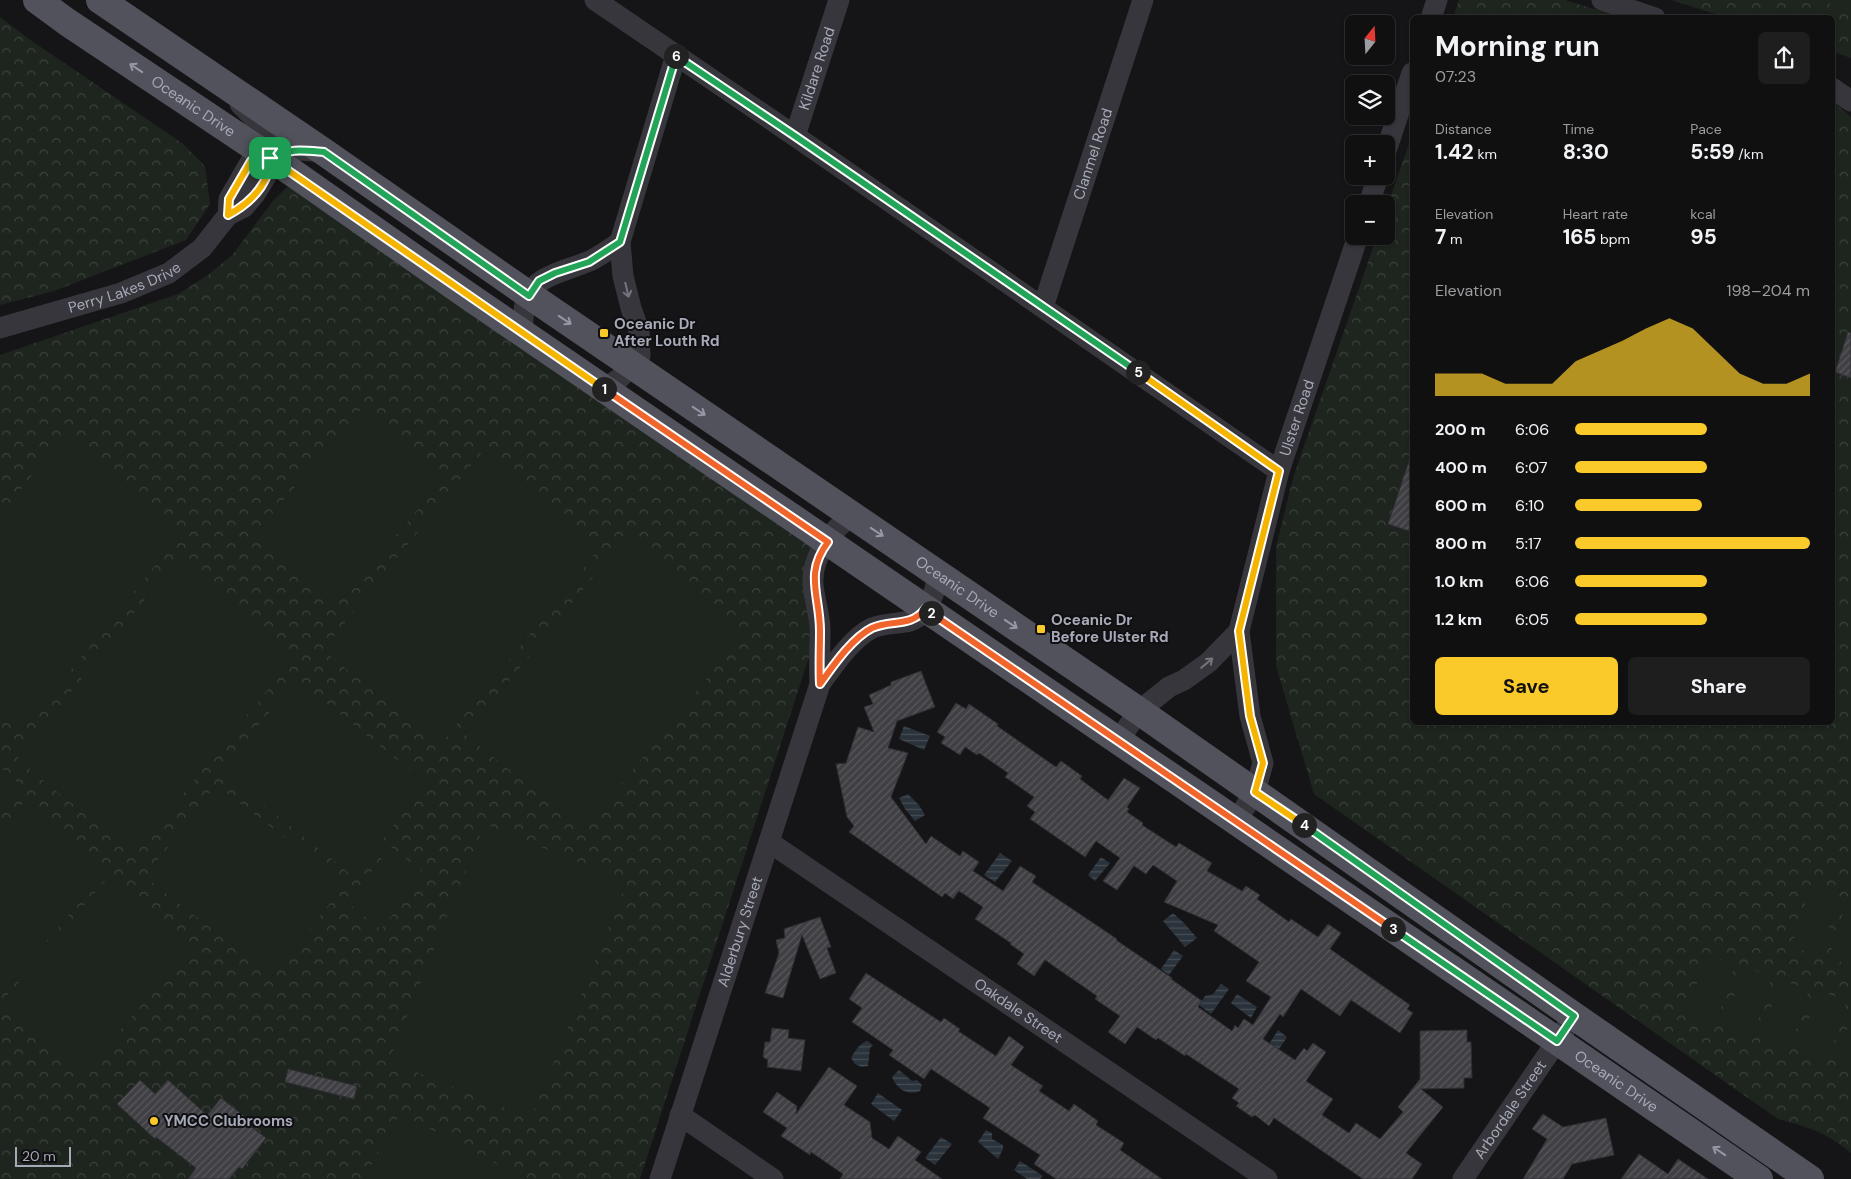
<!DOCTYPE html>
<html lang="en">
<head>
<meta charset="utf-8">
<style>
  :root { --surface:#101011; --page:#1e1e1f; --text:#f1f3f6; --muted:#9c9d9f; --line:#303031; --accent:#fac92a }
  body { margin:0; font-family:"DM Sans",sans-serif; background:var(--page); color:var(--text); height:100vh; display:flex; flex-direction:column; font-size:19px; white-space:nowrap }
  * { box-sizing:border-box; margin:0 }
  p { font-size:16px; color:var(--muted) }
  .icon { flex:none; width:28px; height:28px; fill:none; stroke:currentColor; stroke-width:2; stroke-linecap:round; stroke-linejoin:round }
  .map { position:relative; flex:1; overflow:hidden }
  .panel { position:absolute; left:1410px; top:15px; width:425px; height:710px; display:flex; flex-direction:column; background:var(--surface); border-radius:8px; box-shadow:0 1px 4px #0004,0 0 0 1px var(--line) }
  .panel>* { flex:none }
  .needle { width:32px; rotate:18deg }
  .buttons { position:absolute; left:1345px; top:15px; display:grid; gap:10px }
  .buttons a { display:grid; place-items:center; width:50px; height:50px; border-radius:8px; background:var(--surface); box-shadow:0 1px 4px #0004,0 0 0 1px var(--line); font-size:25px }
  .scale { position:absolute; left:15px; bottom:12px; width:56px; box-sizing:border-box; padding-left:5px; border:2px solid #a6a9b7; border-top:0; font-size:14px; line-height:18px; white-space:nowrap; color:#a6a9b7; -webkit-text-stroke:4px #101012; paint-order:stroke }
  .pin { position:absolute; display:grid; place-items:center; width:42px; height:42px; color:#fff; margin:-21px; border-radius:10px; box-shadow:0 2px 8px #0006 }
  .km { position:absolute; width:25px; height:25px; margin:-12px; border-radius:50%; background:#222; color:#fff; font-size:14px; line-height:25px; text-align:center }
  .round { display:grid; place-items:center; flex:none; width:52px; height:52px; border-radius:8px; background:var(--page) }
  .head { display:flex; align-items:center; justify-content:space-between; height:85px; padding:0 25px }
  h1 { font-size:28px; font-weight:700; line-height:38px }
  .metrics { display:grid; grid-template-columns:repeat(3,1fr); gap:8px; height:85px; padding:5px 25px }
  .metrics div { display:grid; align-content:center }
  .metrics b { font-size:21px; font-weight:700 }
  .metrics small { font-size:14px; font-weight:400 }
  .metrics p { font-size:14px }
  .chart { height:140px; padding:10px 25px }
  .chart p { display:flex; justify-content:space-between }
  .chart svg { width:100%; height:90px; margin-top:5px; fill:var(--accent); opacity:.7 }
  .button { display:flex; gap:10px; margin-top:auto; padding:10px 25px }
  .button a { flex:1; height:58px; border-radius:8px; background:var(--accent); color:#111; font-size:20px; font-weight:700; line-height:58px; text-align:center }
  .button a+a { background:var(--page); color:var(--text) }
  ul { padding:0 25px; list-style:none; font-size:16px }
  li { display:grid; grid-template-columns:80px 60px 1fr; align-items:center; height:38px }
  li i { height:12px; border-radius:6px; background:var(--accent) }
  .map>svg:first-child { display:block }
</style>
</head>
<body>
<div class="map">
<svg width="1851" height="1179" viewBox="0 0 1851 1179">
  <defs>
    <pattern id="forest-crowns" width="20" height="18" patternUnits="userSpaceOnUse" patternTransform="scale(1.25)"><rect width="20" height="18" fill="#1d251e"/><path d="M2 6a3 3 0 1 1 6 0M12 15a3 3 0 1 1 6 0" fill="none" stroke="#3b423c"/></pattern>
    <pattern id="water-rules" width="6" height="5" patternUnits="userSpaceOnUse" patternTransform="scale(1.25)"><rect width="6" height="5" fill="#2a323b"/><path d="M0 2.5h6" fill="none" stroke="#464d55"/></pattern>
    <pattern id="building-hatch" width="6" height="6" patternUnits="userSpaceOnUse" patternTransform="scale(1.25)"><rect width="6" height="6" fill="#3f3f44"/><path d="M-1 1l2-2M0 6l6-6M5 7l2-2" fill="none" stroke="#58585d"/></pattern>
  </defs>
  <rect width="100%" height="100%" fill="#151517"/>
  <!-- forest -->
  <path fill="url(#forest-crowns)" d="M1459,0H1565L1619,17L1453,18Z
    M1671,0H1851V58L1833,52L1832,18L1725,17Z
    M0,17L29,39L182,143L205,166L210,204L186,240L54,291L0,305Z
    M1833,101L1851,117V1153C1825,1131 1809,1128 1778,1119L1314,794L1276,666V547L1293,478L1377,236H1386V210L1412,135V722H1832Z
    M290,184L806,539L811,548L808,592L810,654L640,1179H0V355L178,294L208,275L233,254L273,201Z"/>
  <!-- garden -->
  <path fill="#1d251e" d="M1824,0H1851V13L1841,12Z
    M361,409L444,479L336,605L254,535Z
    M64,436L183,531L22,730L0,713V515Z
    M483,451L601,546L440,745L323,650Z
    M626,536L745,631L584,830L466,735Z
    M177,560L295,656L134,854L17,759Z
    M296,679L427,784L353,876L222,771Z
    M0,767L19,784L0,806Z
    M216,785L345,884L273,976L145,877Z
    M24,802L106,871L0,996V830Z
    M485,824L627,882L531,1118L389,1061Z
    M391,847L425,874L381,929L347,902Z
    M110,875L192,945L85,1072L2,1002Z
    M1812,883L1840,892L1820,956L1791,947Z
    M1849,895H1851V965L1829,958Z
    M1706,955L1735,964L1715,1028L1686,1018Z
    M1744,967L1772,976L1752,1040L1723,1031Z
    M1780,980L1809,989L1789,1052L1760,1043Z
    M1818,991L1847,1000L1827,1064L1798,1055Z
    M1851,1018V1072L1835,1067Z
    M400,1113L525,1179H364Z"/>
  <!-- water -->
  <path fill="url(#water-rules)" d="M904,726L930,736L924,750L899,739Z
    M908,794L919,805L925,815L915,821L905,809L899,798Z
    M1000,853L1012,861L995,882L984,875Z
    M1101,857L1110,863L1095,881L1088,875Z
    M1173,913L1184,923L1197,938L1185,947L1163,921Z
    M1174,950L1183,956L1169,975L1161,969Z
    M1221,984L1229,989L1211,1014L1199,1005L1205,996L1213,994Z
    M1237,994L1257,1007L1251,1018L1231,1003Z
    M1278,1030L1287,1037L1275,1055L1266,1049Z
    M867,1041L873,1045L870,1048L868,1066L862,1067L855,1064L851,1058C855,1051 859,1044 867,1041Z
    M899,1070L912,1081L917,1080L922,1085L920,1091C907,1096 897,1089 892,1077Z
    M878,1093L902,1110L894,1121L871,1104Z
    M986,1130L992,1133V1139L1003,1145V1149L998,1159L978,1142Z
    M941,1137L952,1144L935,1165L925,1158Z
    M1020,1161L1043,1176L1040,1179H1027L1014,1170Z"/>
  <!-- building -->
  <path fill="url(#building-hatch)" stroke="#2f2f33" d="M1848,332L1851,333V378L1835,372Z
    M1410,458H1412V532L1388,524Z
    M921,671L935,707L897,721L888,748L908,753L891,797L926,844L931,836L960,856L963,851L979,862L973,871L1003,891L1020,866L1036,876L1032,882L1117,939L1116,940L1172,978L1171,979L1202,1001L1198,1007L1232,1031L1235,1025L1238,1028L1244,1019L1253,1025L1271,997L1246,981L1259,962L1214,931L1218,925L1164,902L1177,881L1153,865L1146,874L1134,866L1117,890L1103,881L1120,858L1096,841L1085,857L1030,819L1035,812L1027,806L1034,797L1005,777L1008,773L979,753L977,755L965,747L960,755L941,743L945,737L937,732L956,703L966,709L969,704L998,724L997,726L1056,767L1061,761L1082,776L1080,779L1108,800L1124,778L1140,788L1127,807L1129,809L1127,812L1143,823L1142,825L1176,847L1179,843L1212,863L1207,871L1242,891L1246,886L1260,895L1257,899L1289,922L1291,919L1318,937L1328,924L1341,933L1330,949L1410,1005L1407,1009L1413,1013L1400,1033L1351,1000L1340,1016L1301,989L1283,1017L1280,1014L1263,1039L1295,1060L1304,1048L1307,1051L1313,1043L1326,1052L1306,1081L1333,1099L1322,1115L1349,1133L1356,1123L1380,1139L1403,1112L1398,1107L1420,1079V1031L1467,1030V1042H1471L1472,1078H1464V1088L1421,1089L1443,1107L1406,1153L1422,1164L1412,1179H1363L1274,1118L1269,1126L1255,1115L1252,1117L1236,1106L1239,1103L1232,1098L1239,1089L1186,1054L1185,1056L1158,1038L1156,1040L1137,1027L1125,1044L1108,1032L1120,1016L1095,999L1097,996L1045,960L1034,976L1017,964L1024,954L1010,944L1011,943L975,919L983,907L959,891L953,899L945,893L942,897L849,832L854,826L847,817L836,764L846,763L858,727L874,732L864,707L873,704L869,695L891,685V682Z
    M820,917L831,947L827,948L836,973L820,979L802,935L783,998L765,993L779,953L776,940L785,938L784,929Z
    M866,973L941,1022L944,1018L960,1029L958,1031L996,1056L1009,1036L1024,1047L1011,1065L1043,1086L1039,1091L1069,1111L1074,1104L1098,1121L1096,1125L1124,1143L1120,1150L1162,1179H1056L1034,1164L1040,1155L983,1118L990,1108L931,1069L924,1079L889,1055L893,1050L852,1022L862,1008L849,999Z
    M772,1028L789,1030L788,1038L805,1040L801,1071L767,1067L768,1060L763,1057L765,1042H770Z
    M829,1067L857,1086L844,1105L870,1122L872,1138L889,1149L898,1136L921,1152L915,1160L942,1179H840L843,1174L811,1152L810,1155L781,1136L787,1128L763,1112L777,1092L797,1106L796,1114Z
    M288,1069L357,1086L354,1099L285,1082Z
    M140,1080L155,1094L168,1080L207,1115L221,1098L244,1116L241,1119L266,1138L242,1169L239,1167L229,1179H188L196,1168L156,1137L155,1139L117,1104Z
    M1543,1114L1563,1127L1606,1118L1614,1155L1572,1164L1563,1179H1523L1547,1139L1532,1129Z
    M1639,1154L1668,1174L1678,1159L1708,1179H1621Z"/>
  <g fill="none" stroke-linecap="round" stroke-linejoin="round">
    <!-- minor -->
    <g stroke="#36363c" stroke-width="21">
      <path d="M595,0L795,136L1279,471"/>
      <path d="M1602,0L1655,18"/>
      <path d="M1431,18L1437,0"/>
      <path d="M1832,88L1851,101"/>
      <path id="s1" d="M795,136L839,0"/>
      <path d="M1386,151L1412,73"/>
      <path d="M1369,204L1378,176"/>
      <path d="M228,215L229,199L251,161L270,158L287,151L301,150L324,152"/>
      <path id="s2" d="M1043,307L1143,0"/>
      <path id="s3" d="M0,328L121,293L169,273L202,248L228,215L244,207L255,194L268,173L270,158L266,139L259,123L240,104"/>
      <path d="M523,333C520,278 546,278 587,262C598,258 609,249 620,242"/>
      <path d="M604,388L619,379L640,356L639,331L631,308L623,276L620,242L676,55"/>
      <path d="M820,684C819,666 820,648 820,630C820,614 814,599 813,584C811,558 832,528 853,516"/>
      <path d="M1118,741L1139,711L1169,687L1184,680L1209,662L1239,631"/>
      <path id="s4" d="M1236,822L1255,791L1263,763L1250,716L1239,631L1279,471L1358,236"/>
      <path id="s5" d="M769,842L1267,1179"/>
      <path d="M680,1115L773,1179"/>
      <path id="s6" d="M660,1179L820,684C833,666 852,638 872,628C884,623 898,624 910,621C928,615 937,590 937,573"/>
      <path id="s7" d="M1463,1179L1574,1016"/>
    </g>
    <!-- major -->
    <g stroke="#51525b" stroke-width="28">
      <path id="s8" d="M37,0L67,22L296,175L464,293L1759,1179"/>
      <path id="s9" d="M100,0L324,152L529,295L1139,711L1574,1016L1810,1179"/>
    </g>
  </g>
  <!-- one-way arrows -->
  <defs><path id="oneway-shaft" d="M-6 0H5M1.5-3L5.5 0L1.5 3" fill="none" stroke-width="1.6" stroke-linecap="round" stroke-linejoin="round" transform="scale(1.25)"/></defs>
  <g stroke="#9598a5">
    <use href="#oneway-shaft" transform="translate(136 68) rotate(-146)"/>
    <use href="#oneway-shaft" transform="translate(565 320) rotate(34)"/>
    <use href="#oneway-shaft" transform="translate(699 411) rotate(34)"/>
    <use href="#oneway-shaft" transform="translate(877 532) rotate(34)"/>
    <use href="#oneway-shaft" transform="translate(1011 624) rotate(34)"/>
    <use href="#oneway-shaft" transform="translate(1719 1151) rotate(-146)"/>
  </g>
  <g stroke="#747580">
    <use href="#oneway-shaft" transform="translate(627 290) rotate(77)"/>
    <use href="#oneway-shaft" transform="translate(1207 663) rotate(-40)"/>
  </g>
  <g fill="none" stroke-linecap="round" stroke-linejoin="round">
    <defs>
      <path id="split-1" d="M270,158C269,162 270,169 268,173C261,192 245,206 228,215L229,199L251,161L270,158L604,389"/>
      <path id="split-2" d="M604,389L828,542C804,574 820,595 820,631C820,649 819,666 820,684C833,666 852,638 872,628C892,619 910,628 925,609L931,613"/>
      <path id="split-3" d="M931,613L1393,929"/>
      <path id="split-4" d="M1304,825L1574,1016L1557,1041L1393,929"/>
      <path id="split-5" d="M1138,372L1279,471L1239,631L1250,716L1263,763L1255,792L1304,825"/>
      <path id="split-6" d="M676,56L795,136L1138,372"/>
      <path id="split-7" d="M270,158C292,148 301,150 324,152L529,296L539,281L555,273L589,262L620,242L676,56"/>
    </defs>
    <!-- split-1 casing -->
    <use href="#split-1" stroke="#fff" stroke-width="10"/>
    <!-- split-2 casing -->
    <use href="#split-2" stroke="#fff" stroke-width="10"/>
    <!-- split-3 casing -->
    <use href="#split-3" stroke="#fff" stroke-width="10"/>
    <!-- split-4 casing -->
    <use href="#split-4" stroke="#fff" stroke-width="10"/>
    <!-- split-5 casing -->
    <use href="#split-5" stroke="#fff" stroke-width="10"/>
    <!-- split-6 casing -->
    <use href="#split-6" stroke="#fff" stroke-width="10"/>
    <!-- split-7 casing -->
    <use href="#split-7" stroke="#fff" stroke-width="10"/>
    <!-- split-1 -->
    <use href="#split-1" stroke="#f5b400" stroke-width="6"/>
    <!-- split-2 -->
    <use href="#split-2" stroke="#f0652b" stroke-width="6"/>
    <!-- split-3 -->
    <use href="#split-3" stroke="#f0652b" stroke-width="6"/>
    <!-- split-4 -->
    <use href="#split-4" stroke="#22a559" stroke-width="6"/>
    <!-- split-5 -->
    <use href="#split-5" stroke="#f5b400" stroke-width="6"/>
    <!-- split-6 -->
    <use href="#split-6" stroke="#22a559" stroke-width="6"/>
    <!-- split-7 -->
    <use href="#split-7" stroke="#22a559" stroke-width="6"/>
  </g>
  <!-- markers -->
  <g fill="#fac92a" stroke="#101012" stroke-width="2">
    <rect x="599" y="328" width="10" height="10" rx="2.5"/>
    <rect x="1036" y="624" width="10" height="10" rx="2.5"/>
    <circle cx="154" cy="1121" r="5"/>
  </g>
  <g text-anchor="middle" stroke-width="4" stroke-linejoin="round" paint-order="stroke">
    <!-- street labels -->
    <g font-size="15" fill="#a6a9b7" stroke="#101012">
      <text dy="5" stroke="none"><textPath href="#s1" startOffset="71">Kildare Road</textPath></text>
      <text dy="5" stroke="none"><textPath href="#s8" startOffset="189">Oceanic Drive</textPath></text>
      <text dy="5" stroke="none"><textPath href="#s2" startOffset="161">Clanmel Road</textPath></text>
      <text dy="5" stroke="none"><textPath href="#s3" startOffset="131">Perry Lakes Drive</textPath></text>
      <text dy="5" stroke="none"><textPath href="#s4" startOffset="421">Ulster Road</textPath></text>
      <text dy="5" stroke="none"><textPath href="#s9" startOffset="1039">Oceanic Drive</textPath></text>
      <text dy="5" stroke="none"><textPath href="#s6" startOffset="260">Alderbury Street</textPath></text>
      <text dy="5" stroke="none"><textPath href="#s5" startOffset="301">Oakdale Street</textPath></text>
      <text dy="5" stroke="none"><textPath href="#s8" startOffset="1914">Oceanic Drive</textPath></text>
      <text dy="5" stroke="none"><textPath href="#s7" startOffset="84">Arbordale Street</textPath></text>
    </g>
    <!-- poi labels -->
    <g font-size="15" font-weight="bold" fill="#a6a9b7" stroke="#101012" text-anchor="start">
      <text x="614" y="329">Oceanic Dr<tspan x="614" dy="17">After Louth Rd</tspan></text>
      <text x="1051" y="625">Oceanic Dr<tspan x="1051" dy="17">Before Ulster Rd</tspan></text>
      <text x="164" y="1126">YMCC Clubrooms</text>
    </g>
  </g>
</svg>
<div class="buttons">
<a><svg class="needle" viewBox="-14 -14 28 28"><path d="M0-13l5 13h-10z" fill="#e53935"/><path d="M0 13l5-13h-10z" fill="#9c9d9f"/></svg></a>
<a><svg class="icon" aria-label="layers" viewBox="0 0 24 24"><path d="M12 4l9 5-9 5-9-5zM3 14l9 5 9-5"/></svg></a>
<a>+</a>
<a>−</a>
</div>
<div class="scale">20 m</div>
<div class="pin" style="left:270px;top:158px;background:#1e9e55"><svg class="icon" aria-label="arrive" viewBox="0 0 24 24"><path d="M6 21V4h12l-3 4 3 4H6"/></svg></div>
<b class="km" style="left:604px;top:389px">1</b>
<b class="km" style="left:931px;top:613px">2</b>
<b class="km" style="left:1393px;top:929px">3</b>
<b class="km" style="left:1304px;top:825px">4</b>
<b class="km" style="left:1138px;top:372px">5</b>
<b class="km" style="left:676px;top:56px">6</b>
<section class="panel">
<div class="head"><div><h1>Morning run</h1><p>07:23</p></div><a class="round"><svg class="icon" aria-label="share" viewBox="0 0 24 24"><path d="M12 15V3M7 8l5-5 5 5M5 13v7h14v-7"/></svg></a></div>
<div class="metrics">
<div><p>Distance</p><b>1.42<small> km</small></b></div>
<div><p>Time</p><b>8:30</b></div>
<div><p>Pace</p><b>5:59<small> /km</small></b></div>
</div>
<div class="metrics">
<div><p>Elevation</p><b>7<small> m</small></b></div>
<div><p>Heart rate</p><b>165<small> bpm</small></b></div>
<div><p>kcal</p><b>95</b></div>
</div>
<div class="chart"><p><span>Elevation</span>198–204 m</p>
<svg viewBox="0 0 160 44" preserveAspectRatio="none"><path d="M0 44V33L10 33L20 33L30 38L40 38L50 38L60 27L70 22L80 17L90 11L100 6L110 11L120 22L130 33L140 38L150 38L160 33V44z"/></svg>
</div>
<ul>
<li><b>200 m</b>6:06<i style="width:56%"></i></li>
<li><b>400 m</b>6:07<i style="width:56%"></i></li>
<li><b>600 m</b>6:10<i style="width:54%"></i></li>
<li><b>800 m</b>5:17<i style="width:100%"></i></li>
<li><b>1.0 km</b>6:06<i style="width:56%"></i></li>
<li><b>1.2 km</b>6:05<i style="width:56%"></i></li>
</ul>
<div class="button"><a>Save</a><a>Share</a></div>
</section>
</div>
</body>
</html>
